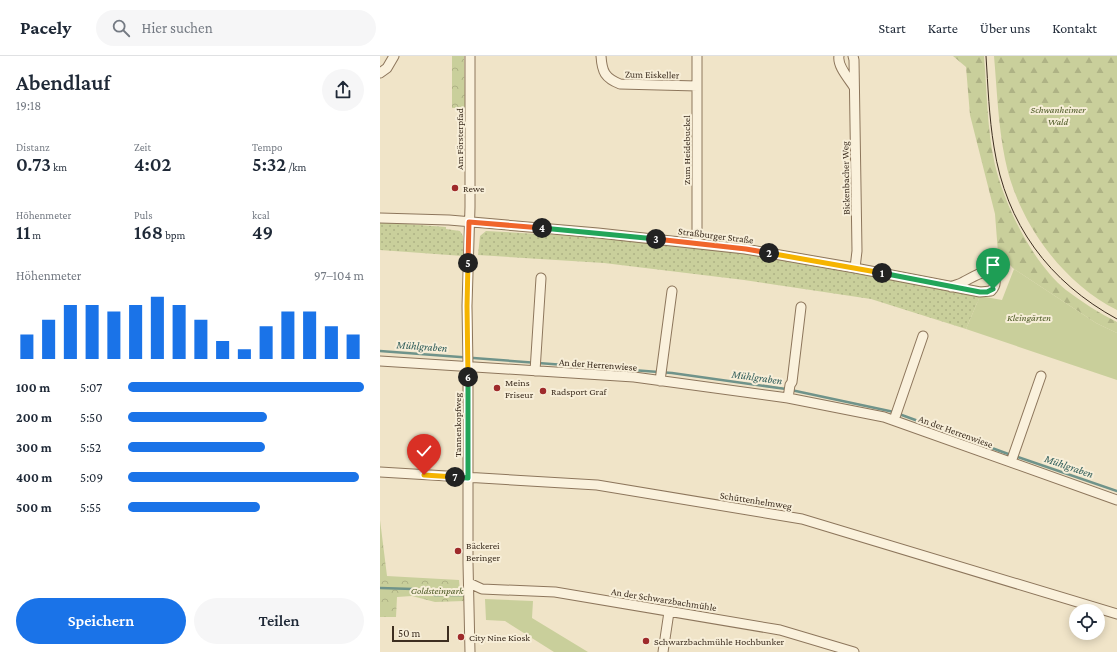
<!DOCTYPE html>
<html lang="de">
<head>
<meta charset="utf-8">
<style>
  :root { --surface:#fff; --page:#f6f6f7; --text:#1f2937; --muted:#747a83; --line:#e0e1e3; --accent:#1a73e8 }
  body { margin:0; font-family:"Crimson Pro",serif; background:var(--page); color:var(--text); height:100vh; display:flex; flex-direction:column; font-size:15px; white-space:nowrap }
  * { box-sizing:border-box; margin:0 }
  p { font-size:13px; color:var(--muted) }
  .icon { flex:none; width:22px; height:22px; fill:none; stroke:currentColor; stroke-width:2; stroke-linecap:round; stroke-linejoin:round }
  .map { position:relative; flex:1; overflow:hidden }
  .details { display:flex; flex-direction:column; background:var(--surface); width:380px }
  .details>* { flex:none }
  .buttons { position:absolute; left:689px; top:548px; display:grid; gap:8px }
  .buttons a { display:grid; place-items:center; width:36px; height:36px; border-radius:50%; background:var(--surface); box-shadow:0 2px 10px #0003; font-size:20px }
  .scale { position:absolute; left:12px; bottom:10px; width:57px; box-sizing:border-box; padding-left:4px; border:2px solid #3d2e20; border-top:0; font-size:11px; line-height:14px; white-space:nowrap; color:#3d2e20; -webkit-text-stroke:3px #f7eed8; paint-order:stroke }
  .pin { position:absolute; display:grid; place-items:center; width:34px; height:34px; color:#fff; margin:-41px -17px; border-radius:50% 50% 50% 0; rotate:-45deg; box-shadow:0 0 4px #0007 }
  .pin .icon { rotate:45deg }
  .km { position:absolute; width:20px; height:20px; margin:-10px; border-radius:50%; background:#222; color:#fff; font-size:11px; line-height:20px; text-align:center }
  .round { display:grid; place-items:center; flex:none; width:42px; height:42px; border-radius:21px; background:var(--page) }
  .headline { display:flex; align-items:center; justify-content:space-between; height:68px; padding:0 16px }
  h1 { font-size:22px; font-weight:600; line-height:30px }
  .figures { display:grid; grid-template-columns:repeat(3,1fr); gap:6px; height:68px; padding:4px 16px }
  .figures div { display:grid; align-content:center }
  .figures b { font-size:20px; font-weight:600 }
  .figures small { font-size:11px; font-weight:400 }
  .figures p { font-size:11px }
  .chart { height:112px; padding:8px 16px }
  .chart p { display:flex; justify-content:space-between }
  .chart svg { width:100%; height:72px; margin-top:4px; stroke:var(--accent); stroke-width:6 }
  .action { display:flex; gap:8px; margin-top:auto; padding:8px 16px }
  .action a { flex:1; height:46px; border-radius:24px; background:var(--accent); color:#fff; font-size:16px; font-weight:600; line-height:46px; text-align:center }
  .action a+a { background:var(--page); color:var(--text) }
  ul { padding:0 16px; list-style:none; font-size:13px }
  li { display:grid; grid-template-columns:64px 48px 1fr; align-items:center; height:30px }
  li i { height:10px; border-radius:5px; background:var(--accent) }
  header { display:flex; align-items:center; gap:24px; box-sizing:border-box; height:56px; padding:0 20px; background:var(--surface); border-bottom:1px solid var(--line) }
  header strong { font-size:19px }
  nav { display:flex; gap:22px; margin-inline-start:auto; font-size:14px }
  .search { width:280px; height:36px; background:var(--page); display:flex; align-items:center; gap:10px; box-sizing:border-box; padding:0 14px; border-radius:22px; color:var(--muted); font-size:15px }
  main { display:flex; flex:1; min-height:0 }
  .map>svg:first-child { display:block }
</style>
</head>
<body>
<header>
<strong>Pacely</strong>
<div class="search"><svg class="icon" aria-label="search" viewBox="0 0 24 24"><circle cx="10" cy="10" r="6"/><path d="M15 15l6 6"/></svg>Hier suchen</div>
<nav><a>Start</a><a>Karte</a><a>Über uns</a><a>Kontakt</a></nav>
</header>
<main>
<section class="details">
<div class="headline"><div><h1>Abendlauf</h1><p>19:18</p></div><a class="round"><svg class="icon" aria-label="share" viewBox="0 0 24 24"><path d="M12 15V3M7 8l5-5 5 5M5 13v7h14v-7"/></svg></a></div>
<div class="figures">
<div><p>Distanz</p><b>0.73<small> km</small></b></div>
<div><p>Zeit</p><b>4:02</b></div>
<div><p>Tempo</p><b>5:32<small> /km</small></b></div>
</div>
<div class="figures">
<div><p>Höhenmeter</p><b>11<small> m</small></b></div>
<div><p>Puls</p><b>168<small> bpm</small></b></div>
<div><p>kcal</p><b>49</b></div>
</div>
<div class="chart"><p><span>Höhenmeter</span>97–104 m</p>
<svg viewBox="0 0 160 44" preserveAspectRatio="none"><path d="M5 44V29M15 44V20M25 44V11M35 44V11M45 44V15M55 44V11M65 44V6M75 44V11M85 44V20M95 44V33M105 44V38M115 44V24M125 44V15M135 44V15M145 44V24M155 44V29"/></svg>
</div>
<ul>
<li><b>100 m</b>5:07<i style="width:100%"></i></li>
<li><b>200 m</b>5:50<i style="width:59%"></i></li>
<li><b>300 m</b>5:52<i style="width:58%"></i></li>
<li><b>400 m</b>5:09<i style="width:98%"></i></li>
<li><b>500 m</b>5:55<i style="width:56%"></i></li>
</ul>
<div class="action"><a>Speichern</a><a>Teilen</a></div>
</section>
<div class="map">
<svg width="737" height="596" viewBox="0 0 737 596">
  <defs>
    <pattern id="grass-dots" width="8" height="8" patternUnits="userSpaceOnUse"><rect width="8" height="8" fill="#c9cf9b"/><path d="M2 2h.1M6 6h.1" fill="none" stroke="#aeb285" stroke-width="1.8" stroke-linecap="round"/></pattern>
    <pattern id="forest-firs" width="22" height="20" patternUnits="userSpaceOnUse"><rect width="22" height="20" fill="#c9cf9b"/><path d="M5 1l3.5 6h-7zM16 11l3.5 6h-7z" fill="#aeb285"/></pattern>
    <pattern id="park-crowns" width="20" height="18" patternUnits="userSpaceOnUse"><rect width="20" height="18" fill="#c9cf9b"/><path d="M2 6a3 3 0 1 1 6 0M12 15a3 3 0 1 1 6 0" fill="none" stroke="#aeb285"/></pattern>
  </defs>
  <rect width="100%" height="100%" fill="#f0e4c8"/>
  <!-- grass -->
  <path fill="url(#grass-dots)" d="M0,166L66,171V173L80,175L83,180V200L0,194Z
    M106,175L194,180L281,187L365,198L478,217L600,240L586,273L491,243L364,224L224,207L98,199L100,180Z"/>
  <!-- forest -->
  <path fill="url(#forest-firs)" d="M573,0H604C607,36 607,73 615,109C625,150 652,206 686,234C702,246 719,257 737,266V277L716,267L634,213L618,197L615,158L590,59L586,11Z
    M614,0H737V254C681,226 637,164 625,103C618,69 617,34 614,0Z"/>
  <!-- park -->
  <path fill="url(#park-crowns)" d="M72,0H84L85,52H72Z
    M0,464L7,520L79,524L80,535L84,536V545L55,546L32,540L17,541L16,561H0Z"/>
  <!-- garden -->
  <path fill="#c9cf9b" d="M634,213L716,267L737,277V324L586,273L600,240L622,244Z
    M105,543L153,545L152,562L208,596H174L125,565L106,564Z"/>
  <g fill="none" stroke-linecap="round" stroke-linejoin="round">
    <!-- stream -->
    <path stroke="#6f938a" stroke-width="2.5" d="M0,295L292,317L406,333
      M411,334L514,356
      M519,358L631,399
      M635,400L737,435
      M0,532L33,533L55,539H85"/>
    <defs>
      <path id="minor" d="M90,0V151L87,250L88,311V507L90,596
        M221,0C222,16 225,22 240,28L317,30
        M459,0C457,10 469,23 474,31
        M473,0L474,4L477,195L475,212
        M0,17L7,12L14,0
        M0,162L69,164L218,177L365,193L475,212L600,236L611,235C614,232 616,229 615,224C612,207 592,222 583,226C580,228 575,229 571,231
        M317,187V0
        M0,305L254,321L408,342L504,361L737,444
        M155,315L161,222
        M280,325L292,235
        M408,342L410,329L412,326L421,251
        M514,364L543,280
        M631,406L661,320
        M0,416L217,429L422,463L737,558
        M89,527L102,533L175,536L400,574L474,596
        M283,596L289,556"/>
    </defs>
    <!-- minor casing -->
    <use href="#minor" stroke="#8d765c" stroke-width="11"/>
    <!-- minor -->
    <use href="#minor" stroke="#faf1dc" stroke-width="9"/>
    <!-- tram -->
    <path stroke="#3d2e20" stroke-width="1" d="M606,0C608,30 609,61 614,91C626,168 669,226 737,263"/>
  </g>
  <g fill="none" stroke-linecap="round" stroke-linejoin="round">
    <defs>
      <path id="split-1" d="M502,217L600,236H607L613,233"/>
      <path id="split-2" d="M389,197L502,217"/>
      <path id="split-3" d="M276,183L366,193L389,197"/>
      <path id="split-4" d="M162,172L276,183"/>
      <path id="split-5" d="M88,207L89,166L162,172"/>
      <path id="split-6" d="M88,207L87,250L88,321"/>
      <path id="split-7" d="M75,421L88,422V321"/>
      <path id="split-8" d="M44,419L75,421"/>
    </defs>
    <!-- split-1 casing -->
    <use href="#split-1" stroke="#fff" stroke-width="8"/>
    <!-- split-2 casing -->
    <use href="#split-2" stroke="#fff" stroke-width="8"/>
    <!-- split-3 casing -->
    <use href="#split-3" stroke="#fff" stroke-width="8"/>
    <!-- split-4 casing -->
    <use href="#split-4" stroke="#fff" stroke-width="8"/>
    <!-- split-5 casing -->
    <use href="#split-5" stroke="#fff" stroke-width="8"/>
    <!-- split-6 casing -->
    <use href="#split-6" stroke="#fff" stroke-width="8"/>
    <!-- split-7 casing -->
    <use href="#split-7" stroke="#fff" stroke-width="8"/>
    <!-- split-8 casing -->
    <use href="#split-8" stroke="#fff" stroke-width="8"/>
    <!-- split-1 -->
    <use href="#split-1" stroke="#22a559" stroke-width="5"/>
    <!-- split-2 -->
    <use href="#split-2" stroke="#f5b400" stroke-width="5"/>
    <!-- split-3 -->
    <use href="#split-3" stroke="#f0652b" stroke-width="5"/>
    <!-- split-4 -->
    <use href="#split-4" stroke="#22a559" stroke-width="5"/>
    <!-- split-5 -->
    <use href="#split-5" stroke="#f0652b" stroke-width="5"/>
    <!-- split-6 -->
    <use href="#split-6" stroke="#f5b400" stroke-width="5"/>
    <!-- split-7 -->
    <use href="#split-7" stroke="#22a559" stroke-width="5"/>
    <!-- split-8 -->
    <use href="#split-8" stroke="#f5b400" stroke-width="5"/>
  </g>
  <!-- markers -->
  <g fill="#9e2a2b" stroke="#f7eed8" stroke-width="1.5">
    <circle cx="75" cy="132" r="4"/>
    <circle cx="117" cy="332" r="4"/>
    <circle cx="163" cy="335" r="4"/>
    <circle cx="78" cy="495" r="4"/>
    <circle cx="81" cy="581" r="4"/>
    <circle cx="266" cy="585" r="4"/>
  </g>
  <g text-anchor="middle" stroke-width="4" stroke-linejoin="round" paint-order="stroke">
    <!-- street labels -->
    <g font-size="10" fill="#3d2e20" stroke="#f7eed8">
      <text transform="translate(272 18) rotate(1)" y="4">Zum Eiskeller</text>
      <text transform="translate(79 83) rotate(-90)" y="4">Am Försterpfad</text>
      <text transform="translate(306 94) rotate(-90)" y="4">Zum Heidebuckel</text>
      <text transform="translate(465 122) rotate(-91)" y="4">Bickenbacher Weg</text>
      <text transform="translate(336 179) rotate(7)" y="4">Straßburger Straße</text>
      <text transform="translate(218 308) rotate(4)" y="4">An der Herrenwiese</text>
      <text transform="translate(77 369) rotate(-90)" y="4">Tannenkopfweg</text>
      <text transform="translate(576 375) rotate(20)" y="4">An der Herrenwiese</text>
      <text transform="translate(376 444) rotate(9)" y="4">Schüttenhelmweg</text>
      <text transform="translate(284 543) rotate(9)" y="4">An der Schwarzbachmühle</text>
    </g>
    <!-- park labels -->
    <g font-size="10" font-style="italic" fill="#4d5a26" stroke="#f7eed8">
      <text x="678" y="57">Schwanheimer<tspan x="678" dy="12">Wald</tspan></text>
      <text x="649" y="265">Kleingärten</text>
      <text x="57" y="538">Goldsteinpark</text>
    </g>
    <!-- poi labels -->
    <g font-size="10" fill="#3d2e20" stroke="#f7eed8" text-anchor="start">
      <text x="83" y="136">Rewe</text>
      <text x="125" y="330">Meins<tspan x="125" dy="12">Friseur</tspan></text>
      <text x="171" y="339">Radsport Graf</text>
      <text x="86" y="493">Bäckerei<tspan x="86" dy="12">Beringer</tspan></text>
      <text x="89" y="585">City Nine Kiosk</text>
      <text x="274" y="589">Schwarzbachmühle Hochbunker</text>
    </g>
    <!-- water labels -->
    <g font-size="11" font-style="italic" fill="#2f5d5a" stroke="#f7eed8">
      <text transform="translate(42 290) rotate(4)" y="4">Mühlgraben</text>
      <text transform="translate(377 321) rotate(8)" y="4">Mühlgraben</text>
      <text transform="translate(689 410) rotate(19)" y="4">Mühlgraben</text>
    </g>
  </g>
</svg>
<div class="buttons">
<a><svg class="icon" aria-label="locate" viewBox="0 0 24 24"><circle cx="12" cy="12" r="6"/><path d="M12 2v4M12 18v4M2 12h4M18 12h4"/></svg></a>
</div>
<div class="scale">50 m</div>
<div class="pin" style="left:613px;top:233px;background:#1e9e55"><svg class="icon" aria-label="arrive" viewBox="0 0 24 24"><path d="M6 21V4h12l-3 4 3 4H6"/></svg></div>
<div class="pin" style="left:44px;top:419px;background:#d93025"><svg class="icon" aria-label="check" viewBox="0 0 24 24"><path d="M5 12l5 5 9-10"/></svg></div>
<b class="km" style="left:502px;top:217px">1</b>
<b class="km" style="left:389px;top:197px">2</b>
<b class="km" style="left:276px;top:183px">3</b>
<b class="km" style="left:162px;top:172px">4</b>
<b class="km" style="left:88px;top:207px">5</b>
<b class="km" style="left:88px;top:321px">6</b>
<b class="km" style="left:75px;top:421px">7</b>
</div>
</main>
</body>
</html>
